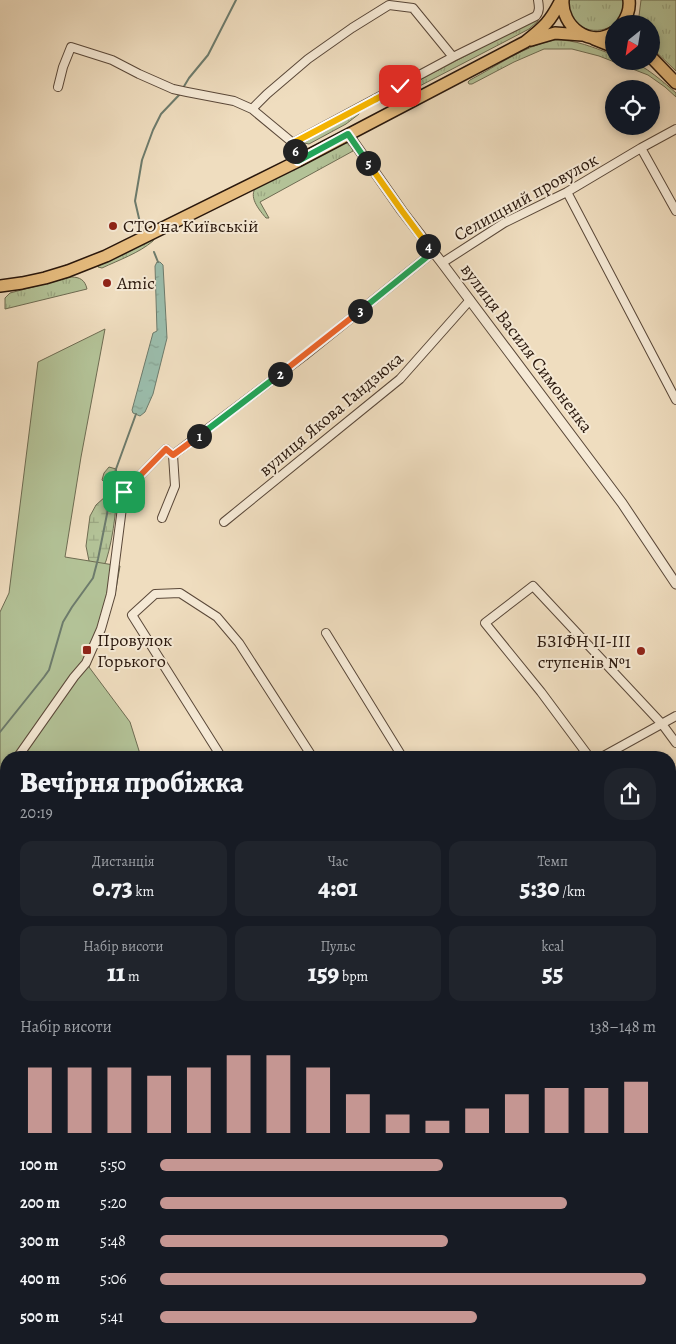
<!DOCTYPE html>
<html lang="uk">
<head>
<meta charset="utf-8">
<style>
  :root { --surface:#171b24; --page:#20242c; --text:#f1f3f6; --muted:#9ea1a6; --accent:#c59692 }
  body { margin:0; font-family:Alegreya,serif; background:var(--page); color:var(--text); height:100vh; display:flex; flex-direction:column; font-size:19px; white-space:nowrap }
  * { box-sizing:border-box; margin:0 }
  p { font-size:16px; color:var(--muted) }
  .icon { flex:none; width:28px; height:28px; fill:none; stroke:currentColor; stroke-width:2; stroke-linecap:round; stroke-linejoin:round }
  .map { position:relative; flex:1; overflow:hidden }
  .side { position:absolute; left:0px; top:751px; width:676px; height:594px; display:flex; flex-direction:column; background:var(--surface); border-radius:20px 20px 0 0; box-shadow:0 2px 8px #0003 }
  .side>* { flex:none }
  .needle { width:32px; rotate:210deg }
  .fabs { position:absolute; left:605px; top:15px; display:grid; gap:10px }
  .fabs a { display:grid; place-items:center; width:55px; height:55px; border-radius:50%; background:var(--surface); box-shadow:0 2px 8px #0003; font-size:25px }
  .pin { position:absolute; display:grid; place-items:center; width:42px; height:42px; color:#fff; margin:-21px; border-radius:10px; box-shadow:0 2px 8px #0006 }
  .km { position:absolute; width:25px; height:25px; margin:-12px; border-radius:50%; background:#222; color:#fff; font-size:14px; line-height:25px; text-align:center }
  .round { display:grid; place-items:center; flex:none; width:52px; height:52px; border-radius:20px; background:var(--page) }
  .headline { display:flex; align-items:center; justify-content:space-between; height:85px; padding:0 20px }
  h1 { font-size:28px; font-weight:800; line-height:38px }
  .stats { display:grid; grid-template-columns:repeat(3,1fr); gap:8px; height:85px; padding:5px 20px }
  .stats div { display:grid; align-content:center; border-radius:12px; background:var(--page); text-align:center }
  .stats b { font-size:25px; font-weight:800 }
  .stats small { font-size:14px; font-weight:400 }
  .stats p { font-size:14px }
  .chart { height:140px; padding:10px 20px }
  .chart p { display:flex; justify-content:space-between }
  .chart svg { width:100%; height:90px; margin-top:5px; stroke:var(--accent); stroke-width:6 }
  ul { padding:0 20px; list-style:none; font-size:16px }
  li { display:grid; grid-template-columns:80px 60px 1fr; align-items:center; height:38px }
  li i { height:12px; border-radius:6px; background:var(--accent) }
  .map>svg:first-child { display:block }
</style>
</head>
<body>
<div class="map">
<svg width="676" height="1344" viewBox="0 0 676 1344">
  <defs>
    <pattern id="grass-tufts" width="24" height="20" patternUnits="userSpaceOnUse" patternTransform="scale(1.25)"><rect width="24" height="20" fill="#b3c297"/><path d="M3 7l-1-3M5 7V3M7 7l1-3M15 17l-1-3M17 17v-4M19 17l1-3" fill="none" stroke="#9aa681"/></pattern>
    <pattern id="wetland-marsh" width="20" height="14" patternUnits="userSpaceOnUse" patternTransform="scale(1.25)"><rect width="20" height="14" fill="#b3c297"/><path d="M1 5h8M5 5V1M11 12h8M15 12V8" fill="none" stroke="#9aa681"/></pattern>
    <pattern id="water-ripples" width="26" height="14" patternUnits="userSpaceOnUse" patternTransform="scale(1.25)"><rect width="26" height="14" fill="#9bbdac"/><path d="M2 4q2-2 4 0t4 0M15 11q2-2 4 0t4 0" fill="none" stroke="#86a293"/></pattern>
  </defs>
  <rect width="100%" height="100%" fill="#efddbf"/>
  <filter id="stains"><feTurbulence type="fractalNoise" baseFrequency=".004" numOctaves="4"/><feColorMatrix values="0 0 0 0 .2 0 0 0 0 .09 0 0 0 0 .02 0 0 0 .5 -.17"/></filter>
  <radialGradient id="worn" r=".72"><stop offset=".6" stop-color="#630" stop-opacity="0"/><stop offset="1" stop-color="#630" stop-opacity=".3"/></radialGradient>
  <!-- grass -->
  <path fill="url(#grass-tufts)" stroke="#6e6c52" d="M569,0H623C627,40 565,41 569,0Z
    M641,0H676V71L651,47V24H640L639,16Z
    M538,18V21L529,29L387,103H381V100Z
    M554,40C575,39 594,48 614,55V61C619,61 625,60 630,61C643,64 666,84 676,93V97L665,87L648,75L599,56L572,49H544L514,62L472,84H469L468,82L470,80C497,66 524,46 554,40Z
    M358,111L359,112V114L346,124L309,144L304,143L305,140Z
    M341,143H350L353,151L260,202L269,218H266C260,211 249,198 255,189Z
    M152,239H154L153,241C139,253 119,260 102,268L98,267V266Z
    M71,277C80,277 85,280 87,289L5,309V298L10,293Z"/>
  <!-- wetland -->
  <path fill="url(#wetland-marsh)" stroke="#6e6c52" d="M109,467L116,469L117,472C118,498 114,536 106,561C102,570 96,580 92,589L91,571L86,546L90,516L96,505L106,496L107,484L102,480L104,473Z"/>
  <!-- green -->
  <path fill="#b3c297" stroke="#6e6c52" d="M105,329L81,457L65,557L120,566L115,595L89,667L130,722L141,757L6,758V1339H29L28,1344H0V612L9,593L38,362Z"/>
  <!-- water -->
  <path fill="url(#water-ripples)" stroke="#6d7b6c" d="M157,262H160L163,265L167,338L153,394L145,412L140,416L133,413L132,410L153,333L157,331L155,266Z"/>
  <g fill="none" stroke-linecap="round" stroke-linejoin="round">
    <!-- stream -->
    <path stroke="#6d7b6c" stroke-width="2" d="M183,88L189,78L208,55L236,0
      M141,227L135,201L142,160L153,130L161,114L181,93
      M154,252L158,262
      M0,732L44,677L49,670L63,622L72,607L93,578L98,559L116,469L136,414"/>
    <defs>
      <path id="minor" d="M58,87L63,67L71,47L112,60L139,74L173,89L187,92L234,101L252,109L293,143
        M252,109L267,94L308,59L352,28L389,5L413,8L453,57
        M293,143L453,57L536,16C540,11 539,6 538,0
        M293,143L298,161
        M641,148L676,211
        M567,192L676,400
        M442,263L504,223L567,192L641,148L676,129
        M173,455L304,356L433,252
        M224,522L400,379L470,300
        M326,633L403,758
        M17,758L74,677L86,663L101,629L111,594L124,492L166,449L173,455L175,486L162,518
        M222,758L132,615L155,594L180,593L217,617L239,643L313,758
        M590,758L541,692L485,623L533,586L662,724L676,743
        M600,758L676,716
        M0,783L6,774
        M670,888L676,898
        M670,1036L676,1045
        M670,1180L676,1191
        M670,1335L675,1344
        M174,1339L177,1344
        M491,1339L494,1344
        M583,1339L586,1344
        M268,1344L277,1339"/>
      <path id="tertiary" d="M348,134L402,211L442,263L622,503L676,584
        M670,1105L676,1101
        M389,1339L392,1344"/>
      <path id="primary" d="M563,0C561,26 590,49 614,32
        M622,24C627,17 630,8 629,0
        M594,39L614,47
        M531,40L555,33L582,35
        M651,57L676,83
        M0,286L22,283L45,278L68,271L106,256L298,161L525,42C544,27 550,22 561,0"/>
    </defs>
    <!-- minor casing -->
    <use href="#minor" stroke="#5a4839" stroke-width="10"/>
    <!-- tertiary casing -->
    <use href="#tertiary" stroke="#5a4839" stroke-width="11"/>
    <!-- primary casing -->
    <use href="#primary" stroke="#29170c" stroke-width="14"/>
    <!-- minor -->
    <use href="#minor" stroke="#f5e9d5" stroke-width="8"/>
    <!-- tertiary -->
    <use href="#tertiary" stroke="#f5e9d5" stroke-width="9"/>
    <!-- primary -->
    <use href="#primary" stroke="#e8be80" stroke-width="11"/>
  </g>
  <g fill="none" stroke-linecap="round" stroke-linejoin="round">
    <defs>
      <path id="split-1" d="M124,492L166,449L173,455L199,436"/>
      <path id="split-2" d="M199,436L280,374"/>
      <path id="split-3" d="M280,374L360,311"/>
      <path id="split-4" d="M360,311L433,252L428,246"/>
      <path id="split-5" d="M368,163L402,211L428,246"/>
      <path id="split-6" d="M295,151L298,161L348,134L368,163"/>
      <path id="split-7" d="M295,151L293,143L376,99"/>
      <path id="split-8" d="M376,99L400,86"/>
    </defs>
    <!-- split-1 casing -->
    <use href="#split-1" stroke="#fff" stroke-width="10"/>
    <!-- split-2 casing -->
    <use href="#split-2" stroke="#fff" stroke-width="10"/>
    <!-- split-3 casing -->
    <use href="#split-3" stroke="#fff" stroke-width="10"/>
    <!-- split-4 casing -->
    <use href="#split-4" stroke="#fff" stroke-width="10"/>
    <!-- split-5 casing -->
    <use href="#split-5" stroke="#fff" stroke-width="10"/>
    <!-- split-6 casing -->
    <use href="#split-6" stroke="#fff" stroke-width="10"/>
    <!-- split-7 casing -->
    <use href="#split-7" stroke="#fff" stroke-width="10"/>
    <!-- split-8 casing -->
    <use href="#split-8" stroke="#fff" stroke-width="10"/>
    <!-- split-1 -->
    <use href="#split-1" stroke="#f0652b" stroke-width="6"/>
    <!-- split-2 -->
    <use href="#split-2" stroke="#22a559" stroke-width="6"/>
    <!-- split-3 -->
    <use href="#split-3" stroke="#f0652b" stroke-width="6"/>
    <!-- split-4 -->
    <use href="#split-4" stroke="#22a559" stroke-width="6"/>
    <!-- split-5 -->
    <use href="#split-5" stroke="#f5b400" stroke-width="6"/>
    <!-- split-6 -->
    <use href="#split-6" stroke="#22a559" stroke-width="6"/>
    <!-- split-7 -->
    <use href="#split-7" stroke="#f5b400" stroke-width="6"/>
    <!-- split-8 -->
    <use href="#split-8" stroke="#f5b400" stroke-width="6"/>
  </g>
  <!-- markers -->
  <g fill="#8f2418" stroke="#f5e9d5" stroke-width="2">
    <circle cx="113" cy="226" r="5"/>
    <circle cx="107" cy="283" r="5"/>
    <rect x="82" y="645" width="10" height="10" rx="2.5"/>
    <circle cx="641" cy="651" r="5"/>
  </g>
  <g text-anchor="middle" stroke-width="4" stroke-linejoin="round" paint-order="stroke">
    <!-- street labels -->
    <g font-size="18" fill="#29170c" stroke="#f5e9d5">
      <text transform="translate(526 197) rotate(-29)" y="6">Селищний провулок</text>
      <text transform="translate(527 348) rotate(53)" y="6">вулиця Василя Симоненка</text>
      <text transform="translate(331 414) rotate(-40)" y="6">вулиця Якова Гандзюка</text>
    </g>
    <!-- poi labels -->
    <g font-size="18" fill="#29170c" stroke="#f5e9d5" text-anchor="start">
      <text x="123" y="232">СТО на Київській</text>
      <text x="117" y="289">Amic</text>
      <text x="97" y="646">Провулок<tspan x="97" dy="21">Горького</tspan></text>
      <text x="631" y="647" text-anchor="end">БЗІФН ІІ-ІІІ<tspan x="631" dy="21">ступенів №1</tspan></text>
    </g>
  </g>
  <rect width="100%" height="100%" filter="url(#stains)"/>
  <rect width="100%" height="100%" fill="url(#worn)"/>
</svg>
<div class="fabs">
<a><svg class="needle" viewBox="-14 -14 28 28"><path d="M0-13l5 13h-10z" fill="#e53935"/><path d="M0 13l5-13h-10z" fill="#9ea1a6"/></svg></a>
<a><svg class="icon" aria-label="locate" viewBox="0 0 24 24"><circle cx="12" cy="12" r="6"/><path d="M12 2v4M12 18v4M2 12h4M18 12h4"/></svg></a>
</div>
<div class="pin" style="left:124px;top:492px;background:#1e9e55"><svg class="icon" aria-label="arrive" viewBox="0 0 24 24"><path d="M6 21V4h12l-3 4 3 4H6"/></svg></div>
<div class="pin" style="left:400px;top:86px;background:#d93025"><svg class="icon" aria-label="check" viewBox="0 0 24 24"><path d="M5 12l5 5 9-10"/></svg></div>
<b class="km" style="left:199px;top:436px">1</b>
<b class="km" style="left:280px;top:374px">2</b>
<b class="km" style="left:360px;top:311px">3</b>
<b class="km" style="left:428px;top:246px">4</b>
<b class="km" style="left:368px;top:163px">5</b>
<b class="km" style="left:295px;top:151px">6</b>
<section class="side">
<div class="headline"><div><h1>Вечірня пробіжка</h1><p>20:19</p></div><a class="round"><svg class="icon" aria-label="share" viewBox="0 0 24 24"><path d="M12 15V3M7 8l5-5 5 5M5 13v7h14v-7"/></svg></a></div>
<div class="stats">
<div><p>Дистанція</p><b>0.73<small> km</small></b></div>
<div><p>Час</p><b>4:01</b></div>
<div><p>Темп</p><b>5:30<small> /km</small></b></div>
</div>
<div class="stats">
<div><p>Набір висоти</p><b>11<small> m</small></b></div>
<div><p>Пульс</p><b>159<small> bpm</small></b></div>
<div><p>kcal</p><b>55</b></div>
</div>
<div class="chart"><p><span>Набір висоти</span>138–148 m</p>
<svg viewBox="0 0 160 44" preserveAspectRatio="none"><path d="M5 44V12M15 44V12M25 44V12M35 44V16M45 44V12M55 44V6M65 44V6M75 44V12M85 44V25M95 44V35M105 44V38M115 44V32M125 44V25M135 44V22M145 44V22M155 44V19"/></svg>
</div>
<ul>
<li><b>100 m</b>5:50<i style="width:57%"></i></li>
<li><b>200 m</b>5:20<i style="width:82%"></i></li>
<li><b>300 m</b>5:48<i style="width:58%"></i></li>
<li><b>400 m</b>5:06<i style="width:98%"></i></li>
<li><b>500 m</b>5:41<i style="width:64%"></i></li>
</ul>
</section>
</div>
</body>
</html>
